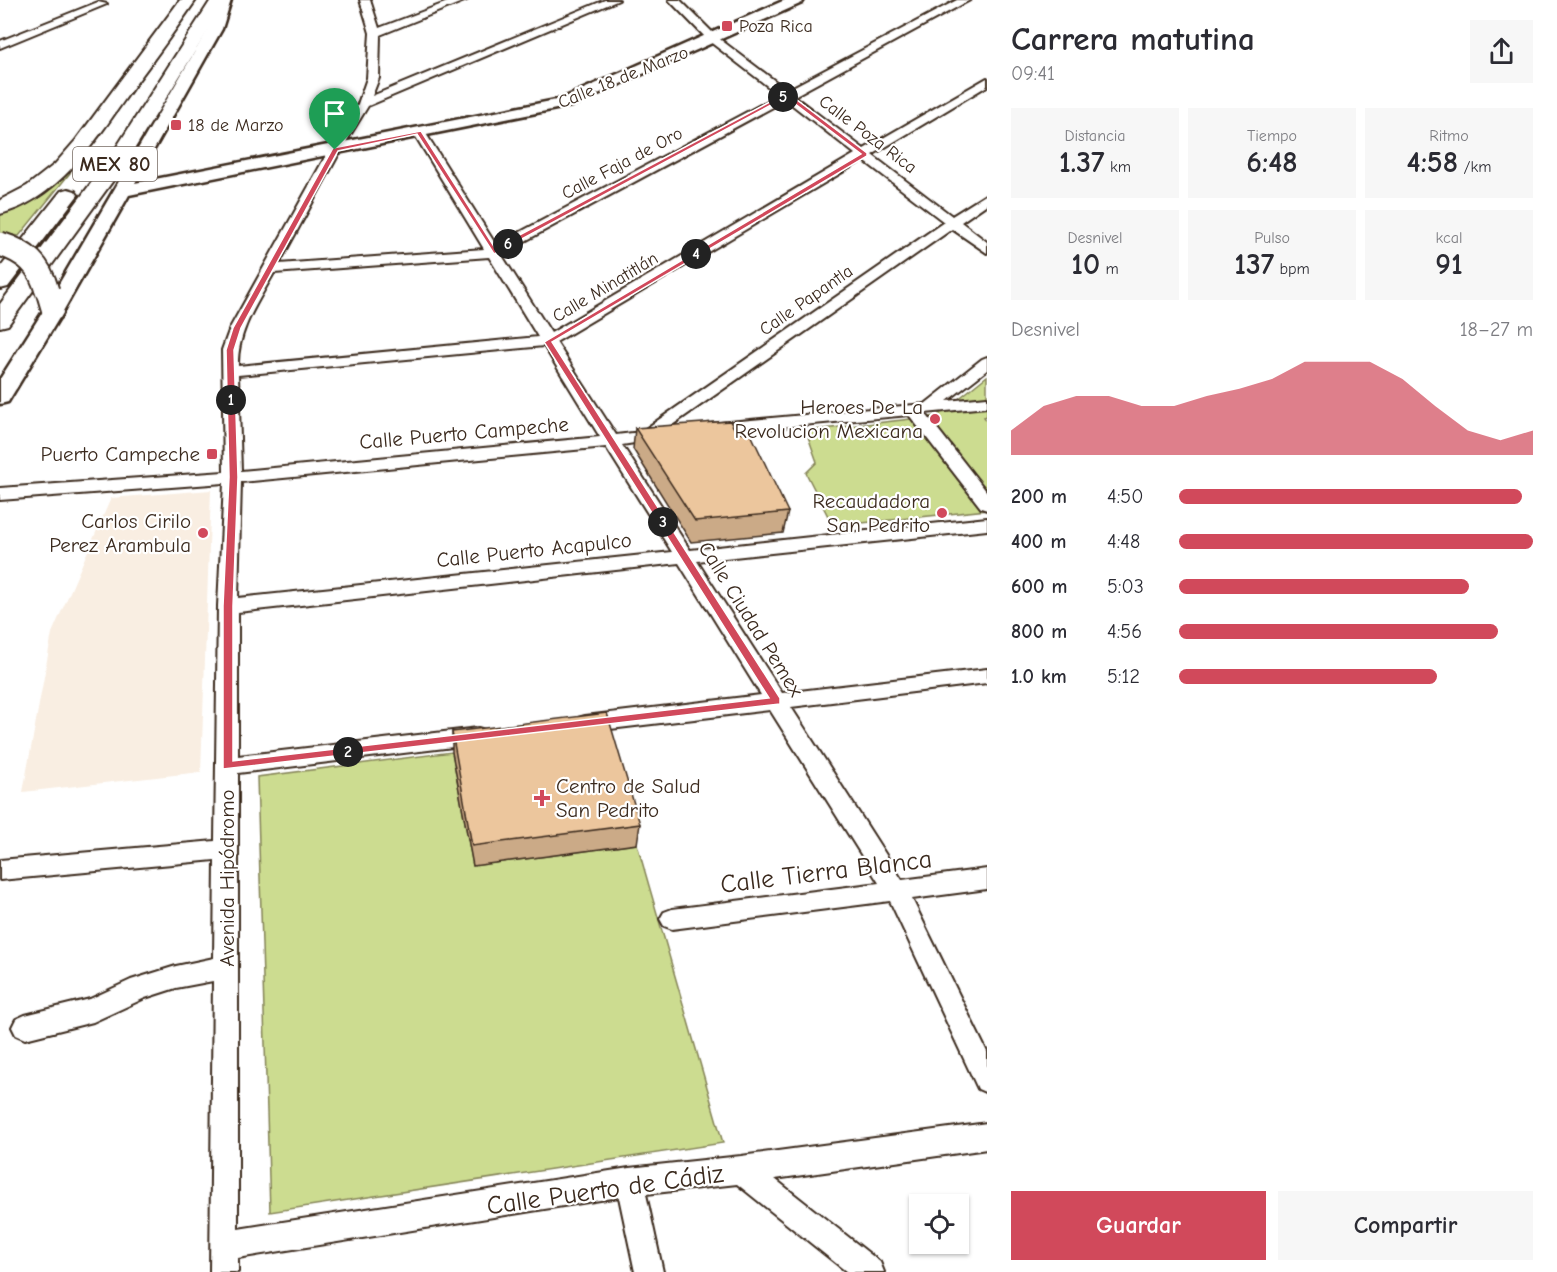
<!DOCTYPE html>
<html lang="es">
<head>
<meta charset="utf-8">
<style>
  :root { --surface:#fff; --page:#f7f7f7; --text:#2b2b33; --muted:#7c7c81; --accent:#d1495b }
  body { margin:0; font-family:"Comic Neue",sans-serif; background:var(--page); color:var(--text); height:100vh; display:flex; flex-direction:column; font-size:22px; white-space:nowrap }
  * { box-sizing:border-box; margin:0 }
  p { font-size:20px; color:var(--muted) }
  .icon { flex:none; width:33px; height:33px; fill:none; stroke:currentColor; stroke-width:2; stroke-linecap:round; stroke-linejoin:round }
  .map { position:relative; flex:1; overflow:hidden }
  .panel { display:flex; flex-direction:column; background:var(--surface); width:570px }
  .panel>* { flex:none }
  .controls { position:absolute; left:909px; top:1194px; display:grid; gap:12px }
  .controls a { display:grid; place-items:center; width:60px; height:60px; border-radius:0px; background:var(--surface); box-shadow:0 2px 4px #0004; font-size:30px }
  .pin { position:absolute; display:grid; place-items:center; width:51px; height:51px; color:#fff; margin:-62px -26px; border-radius:50% 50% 50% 0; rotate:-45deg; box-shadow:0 0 6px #0007 }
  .pin .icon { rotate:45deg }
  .km { position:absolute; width:30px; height:30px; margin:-15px; border-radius:50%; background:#222; color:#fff; font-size:16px; line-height:30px; text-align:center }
  .round { display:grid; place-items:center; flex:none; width:63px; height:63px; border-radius:0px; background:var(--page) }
  .overview { display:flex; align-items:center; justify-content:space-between; height:102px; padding:0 24px }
  h1 { font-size:33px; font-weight:700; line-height:45px }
  .figures { display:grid; grid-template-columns:repeat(3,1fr); gap:9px; height:102px; padding:6px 24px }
  .figures div { display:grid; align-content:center; border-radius:0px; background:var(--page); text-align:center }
  .figures b { font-size:30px; font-weight:700 }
  .figures small { font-size:16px; font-weight:400 }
  .figures p { font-size:16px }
  .chart { height:168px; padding:12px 24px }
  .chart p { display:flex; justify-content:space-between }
  .chart svg { width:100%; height:108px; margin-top:6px; fill:var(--accent); opacity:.7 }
  .primary-button { display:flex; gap:12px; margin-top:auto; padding:12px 24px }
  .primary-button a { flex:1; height:69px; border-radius:0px; background:var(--accent); color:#fff; font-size:24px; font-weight:700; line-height:69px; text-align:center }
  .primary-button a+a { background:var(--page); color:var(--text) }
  ul { padding:0 24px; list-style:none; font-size:20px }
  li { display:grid; grid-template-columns:96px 72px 1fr; align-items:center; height:45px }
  li i { height:15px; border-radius:8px; background:var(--accent) }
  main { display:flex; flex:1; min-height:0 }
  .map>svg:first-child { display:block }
</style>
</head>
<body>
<main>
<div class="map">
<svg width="987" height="1272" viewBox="0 0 987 1272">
  <rect width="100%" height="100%" fill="#fff"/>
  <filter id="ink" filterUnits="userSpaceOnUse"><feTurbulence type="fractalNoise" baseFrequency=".0167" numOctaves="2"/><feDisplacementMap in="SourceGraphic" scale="12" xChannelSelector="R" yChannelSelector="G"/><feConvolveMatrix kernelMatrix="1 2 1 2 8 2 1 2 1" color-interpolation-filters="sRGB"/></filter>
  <g filter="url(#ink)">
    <!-- built -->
    <path fill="#f9eee2" d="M211,490L201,772L23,792L52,633L111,498Z"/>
    <!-- green -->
    <path fill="#ccdc90" stroke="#848357" stroke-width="1.5" d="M64,173H70L19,236L0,233V213Z
      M987,376V416L984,417L987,421V510L833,526L806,473L817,462L806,431L937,416Z
      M452,752L473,866L637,844L723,1143L270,1212L257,777Z"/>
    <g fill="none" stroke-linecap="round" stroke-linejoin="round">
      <defs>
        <path id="street" d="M360,0H370L379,28L453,0H467L380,35L379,78L372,96L605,0H619L368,106L341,150L279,264L484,249L413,132L415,129H423L496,245L779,95L709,41L669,0H680L717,37L787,90L957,0H970L794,96L864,149L987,78V86L872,155L952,216L987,194V204L961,222L987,242V253L952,229L665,430L668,434L666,438L622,445L690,550L987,518V530L697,561L782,693L987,669V683L791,707L902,880L987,869V889L912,899L987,1052V1093L978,1089L890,901L672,929L664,926L660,919L664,912L672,909L879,883L770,710L585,732L578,730L575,724L578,718L585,716L761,695L679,563L238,612V756L478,728L485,730L488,736L485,742L478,744L238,773V1229L629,1168L741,1156L987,1123V1149L775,1179L880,1262L884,1272H847L737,1184L646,1194L663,1272H635L619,1197L238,1258V1272H210L213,981L176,988L145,998L93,1022L25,1039L16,1035L12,1027L16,1019L25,1015L90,999L131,980L176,966L214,958L215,860L0,880V860L215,841L218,606L224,483L0,500V488L224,472L222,350L230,328L329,150L358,104L367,78L370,33ZM786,100L855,154L551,333L501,254ZM863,160L944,222L641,432L616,435L556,342ZM489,257L538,337L238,366C237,331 258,302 274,273ZM544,346L600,437L241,471L238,375ZM606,447L672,552L238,598L241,482Z
          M98,2L107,4L0,48V41Z
          M987,357V370L947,401L987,397V407L925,413L987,492V510L981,508L909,415L707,434L699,429L707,424L925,404L982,359Z"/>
        <path id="secondary" d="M217,0H231L222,29L135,183L561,99L785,0H804L802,3L571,106L129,195L62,313L11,397L8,402L0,404V379L42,313L208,29Z"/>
        <path id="primary" d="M180,0H196C176,29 155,58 134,86C100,134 61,199 0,214V200L27,186L55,164L76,140Z
          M211,0H227L125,164L8,325L0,327V304L107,162Z
          M68,189L75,191L78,195L8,287L0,289V268L61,191Z
          M47,284L55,286L63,313L60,318L52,320L44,318L36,291L39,286Z
          M7,377L16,379L19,384L16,389L0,395V378Z"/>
      </defs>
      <!-- street casing -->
      <use href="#street" stroke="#3b2a1e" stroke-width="4"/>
      <!-- secondary casing -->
      <use href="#secondary" stroke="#3b2a1e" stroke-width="5"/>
      <!-- primary casing -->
      <use href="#primary" stroke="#3b2a1e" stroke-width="4"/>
      <!-- street -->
      <use href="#street" fill="#fff" fill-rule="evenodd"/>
      <!-- secondary -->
      <use href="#secondary" fill="#fff" fill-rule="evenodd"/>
      <!-- primary -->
      <use href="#primary" fill="#fff" fill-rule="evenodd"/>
      <defs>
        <path id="primary-bridge" d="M0,244C26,252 40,265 47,291"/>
      </defs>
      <!-- primary-bridge casing -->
      <use href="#primary-bridge" stroke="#3b2a1e" stroke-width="27" stroke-linecap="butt"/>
      <!-- primary-bridge -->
      <use href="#primary-bridge" stroke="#fff" stroke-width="23"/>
    </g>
    <!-- wall -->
    <path fill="#cbaa87" stroke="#3b2a1e" stroke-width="1.5" d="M635,428L788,512L783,533L691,542L633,449Z
      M452,732L640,824L637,844L473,866L452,752Z"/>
    <!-- building -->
    <path fill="#ecc69d" stroke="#3b2a1e" stroke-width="1.5" d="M730,421L737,433L750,432L788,512L695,521L635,428Z
      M607,713L640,824L472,846L452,732Z"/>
  </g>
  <!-- route -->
  <path fill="#d1495b" stroke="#fff" stroke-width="1.5" fill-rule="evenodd" d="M785,94H789L867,153V156L552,342L780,698V704L223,769V606L229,477L226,350L233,328L333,148L421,131L495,248ZM786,97L861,154L544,342L769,698L233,761V606L238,477L234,350L241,328L338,151L417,134L494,254Z"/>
  <!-- markers -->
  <g fill="#d1495b" stroke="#fff" stroke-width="2">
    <rect x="721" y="20" width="12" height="12" rx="3"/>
    <rect x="170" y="119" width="12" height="12" rx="3"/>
    <circle cx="935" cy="419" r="6"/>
    <rect x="206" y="448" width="12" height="12" rx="3"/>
    <circle cx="942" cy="513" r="6"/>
    <circle cx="203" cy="533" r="6"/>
    <path d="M539 789h6v6h6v6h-6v6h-6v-6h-6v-6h6z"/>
  </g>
  <g text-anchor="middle" stroke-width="4.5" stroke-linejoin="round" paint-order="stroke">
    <!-- far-poi labels -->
    <g font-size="18" fill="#3b2a1e" stroke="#fff" text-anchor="start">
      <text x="739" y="32">Poza Rica</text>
      <text x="188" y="131">18 de Marzo</text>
    </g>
    <!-- far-street labels -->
    <g font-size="18" fill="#3b2a1e" stroke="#fff">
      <text transform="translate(623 77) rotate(-22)" y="6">Calle 18 de Marzo</text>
      <text transform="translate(868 134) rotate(37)" y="6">Calle Poza Rica</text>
      <text transform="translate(622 163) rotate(-28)" y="6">Calle Faja de Oro</text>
      <text transform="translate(605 287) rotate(-31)" y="6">Calle Minatitlán</text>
      <text transform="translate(806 300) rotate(-35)" y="6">Calle Papantla</text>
    </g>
    <!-- shield labels -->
    <rect fill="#fff" stroke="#766a62" stroke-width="1.5" x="73" y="147" width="84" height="34" rx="4.5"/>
    <g font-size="20" font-weight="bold" fill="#3b2a1e">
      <text x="115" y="171">MEX 80</text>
    </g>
    <!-- poi labels -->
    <g font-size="21" fill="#3b2a1e" stroke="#fff" text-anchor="end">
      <text x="923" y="414">Heroes De La<tspan x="923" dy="24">Revolucion Mexicana</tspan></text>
      <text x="200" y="461">Puerto Campeche</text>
      <text x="930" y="508">Recaudadora<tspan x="930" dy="24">San Pedrito</tspan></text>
      <text x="191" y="528">Carlos Cirilo<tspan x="191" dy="24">Perez Arambula</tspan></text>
      <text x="556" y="793" text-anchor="start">Centro de Salud<tspan x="556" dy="24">San Pedrito</tspan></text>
    </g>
    <!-- street labels -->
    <g font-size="21" fill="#3b2a1e" stroke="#fff">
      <text transform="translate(464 433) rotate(-5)" y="7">Calle Puerto Campeche</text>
      <text transform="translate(534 550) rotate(-6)" y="7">Calle Puerto Acapulco</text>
      <text transform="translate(751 619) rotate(58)" y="7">Calle Ciudad Pemex</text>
      <text transform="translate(227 878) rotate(-90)" y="7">Avenida Hipódromo</text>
    </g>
    <!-- near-street labels -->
    <g font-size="26" fill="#3b2a1e" stroke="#fff">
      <text transform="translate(826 871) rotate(-7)" y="9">Calle Tierra Blanca</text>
      <text transform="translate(605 1189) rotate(-8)" y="9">Calle Puerto de Cádiz</text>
    </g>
  </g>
</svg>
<div class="controls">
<a><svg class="icon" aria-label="locate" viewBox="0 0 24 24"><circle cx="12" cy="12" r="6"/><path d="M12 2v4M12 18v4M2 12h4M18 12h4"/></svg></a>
</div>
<div class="pin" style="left:335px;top:150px;background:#1e9e55"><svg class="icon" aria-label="arrive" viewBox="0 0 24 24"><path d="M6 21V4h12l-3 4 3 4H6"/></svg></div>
<b class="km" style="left:231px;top:400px">1</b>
<b class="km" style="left:348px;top:752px">2</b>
<b class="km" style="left:663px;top:522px">3</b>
<b class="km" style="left:696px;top:254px">4</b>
<b class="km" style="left:783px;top:97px">5</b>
<b class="km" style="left:508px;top:244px">6</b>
</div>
<section class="panel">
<div class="overview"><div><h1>Carrera matutina</h1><p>09:41</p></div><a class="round"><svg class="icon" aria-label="share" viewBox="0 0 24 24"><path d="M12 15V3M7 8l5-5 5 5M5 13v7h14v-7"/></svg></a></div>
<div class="figures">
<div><p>Distancia</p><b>1.37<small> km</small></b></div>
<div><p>Tiempo</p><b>6:48</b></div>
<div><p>Ritmo</p><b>4:58<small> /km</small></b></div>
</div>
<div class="figures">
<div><p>Desnivel</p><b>10<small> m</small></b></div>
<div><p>Pulso</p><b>137<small> bpm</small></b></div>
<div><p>kcal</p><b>91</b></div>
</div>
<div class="chart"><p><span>Desnivel</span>18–27 m</p>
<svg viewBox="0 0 160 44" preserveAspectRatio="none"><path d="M0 44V34L10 24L20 20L30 20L40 24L50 24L60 20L70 17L80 13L90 6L100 6L110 6L120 13L130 24L140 34L150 38L160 34V44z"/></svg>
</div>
<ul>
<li><b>200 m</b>4:50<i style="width:97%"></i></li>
<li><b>400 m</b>4:48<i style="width:100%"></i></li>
<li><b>600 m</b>5:03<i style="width:82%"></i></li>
<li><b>800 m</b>4:56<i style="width:90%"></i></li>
<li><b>1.0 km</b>5:12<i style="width:73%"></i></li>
</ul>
<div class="primary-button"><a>Guardar</a><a>Compartir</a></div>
</section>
</main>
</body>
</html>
